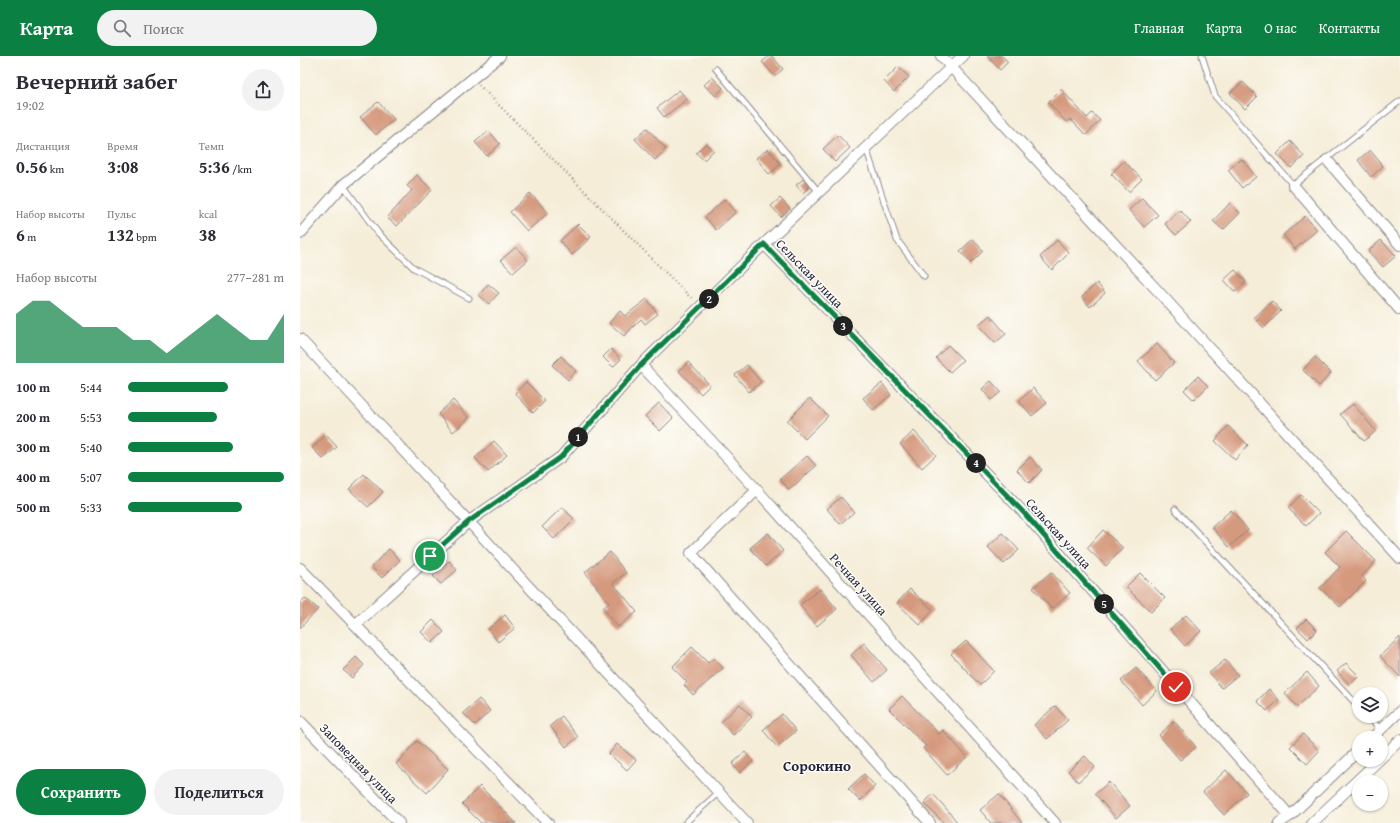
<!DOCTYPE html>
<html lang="ru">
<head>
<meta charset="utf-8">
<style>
  :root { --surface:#fff; --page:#f2f2f3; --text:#2b2b33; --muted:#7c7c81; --accent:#0b8043 }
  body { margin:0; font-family:"Gentium Book Plus",serif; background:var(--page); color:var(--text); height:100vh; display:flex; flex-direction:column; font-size:15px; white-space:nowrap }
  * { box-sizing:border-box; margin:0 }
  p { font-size:13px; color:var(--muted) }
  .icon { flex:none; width:22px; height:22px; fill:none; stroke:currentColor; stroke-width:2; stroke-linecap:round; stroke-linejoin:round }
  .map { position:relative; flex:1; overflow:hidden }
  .details { display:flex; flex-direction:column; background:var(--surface); width:300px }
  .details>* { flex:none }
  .tools { position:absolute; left:1052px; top:631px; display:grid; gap:8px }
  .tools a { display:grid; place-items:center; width:36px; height:36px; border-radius:50%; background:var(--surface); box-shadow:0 1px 3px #0004; font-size:20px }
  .pin { position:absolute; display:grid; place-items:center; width:34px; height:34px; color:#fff; margin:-17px; border:2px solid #fff; border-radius:50%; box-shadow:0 1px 4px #0007 }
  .km { position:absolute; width:20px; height:20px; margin:-10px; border-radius:50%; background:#222; color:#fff; font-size:11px; line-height:20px; text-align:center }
  .round { display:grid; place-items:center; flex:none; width:42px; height:42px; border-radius:21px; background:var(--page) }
  .summary { display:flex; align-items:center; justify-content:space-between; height:68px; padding:0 16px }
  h1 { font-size:22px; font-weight:700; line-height:30px }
  .metrics { display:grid; grid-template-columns:repeat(3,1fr); gap:6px; height:68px; padding:4px 16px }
  .metrics div { display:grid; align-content:center }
  .metrics b { font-size:17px; font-weight:700 }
  .metrics small { font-size:11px; font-weight:400 }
  .metrics p { font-size:11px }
  .chart { height:112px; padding:8px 16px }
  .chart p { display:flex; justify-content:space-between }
  .chart svg { width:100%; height:72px; margin-top:4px; fill:var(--accent); opacity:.7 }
  .button { display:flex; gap:8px; margin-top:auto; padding:8px 16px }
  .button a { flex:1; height:46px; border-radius:24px; background:var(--accent); color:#fff; font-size:16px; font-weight:700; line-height:46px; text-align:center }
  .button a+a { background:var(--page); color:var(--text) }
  ul { padding:0 16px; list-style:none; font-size:13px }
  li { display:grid; grid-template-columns:64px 48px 1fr; align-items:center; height:30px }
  li i { height:10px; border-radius:5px; background:var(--accent) }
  header { display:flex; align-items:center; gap:24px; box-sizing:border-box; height:56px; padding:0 20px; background:var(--accent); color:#fff }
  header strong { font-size:19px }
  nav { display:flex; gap:22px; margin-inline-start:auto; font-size:14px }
  .search { width:280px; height:36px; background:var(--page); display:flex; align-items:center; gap:10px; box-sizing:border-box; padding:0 14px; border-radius:22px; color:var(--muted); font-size:15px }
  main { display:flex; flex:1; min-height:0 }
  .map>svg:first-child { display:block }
</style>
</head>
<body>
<header>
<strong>Карта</strong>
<div class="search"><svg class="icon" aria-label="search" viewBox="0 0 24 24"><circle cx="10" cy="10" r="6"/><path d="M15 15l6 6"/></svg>Поиск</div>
<nav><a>Главная</a><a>Карта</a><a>О нас</a><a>Контакты</a></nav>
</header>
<main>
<section class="details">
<div class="summary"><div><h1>Вечерний забег</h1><p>19:02</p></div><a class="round"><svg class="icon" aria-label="share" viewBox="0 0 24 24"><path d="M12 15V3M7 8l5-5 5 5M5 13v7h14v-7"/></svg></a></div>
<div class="metrics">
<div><p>Дистанция</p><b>0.56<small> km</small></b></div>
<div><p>Время</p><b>3:08</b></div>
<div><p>Темп</p><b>5:36<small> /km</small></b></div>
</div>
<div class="metrics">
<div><p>Набор высоты</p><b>6<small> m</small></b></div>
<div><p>Пульс</p><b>132<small> bpm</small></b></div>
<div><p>kcal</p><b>38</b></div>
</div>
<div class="chart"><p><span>Набор высоты</span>277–281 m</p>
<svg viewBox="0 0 160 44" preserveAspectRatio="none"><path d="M0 44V14L10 6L20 6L30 14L40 22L50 22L60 22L70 30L80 30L90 38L100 30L110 22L120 14L130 22L140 30L150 30L160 14V44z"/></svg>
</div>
<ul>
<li><b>100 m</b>5:44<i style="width:64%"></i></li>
<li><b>200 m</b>5:53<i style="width:57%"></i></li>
<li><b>300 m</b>5:40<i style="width:67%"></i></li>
<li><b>400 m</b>5:07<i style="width:100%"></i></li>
<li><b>500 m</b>5:33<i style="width:73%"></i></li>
</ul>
<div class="button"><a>Сохранить</a><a>Поделиться</a></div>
</section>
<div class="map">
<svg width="1100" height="767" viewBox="0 0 1100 767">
  <rect width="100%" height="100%" fill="#fdfcf7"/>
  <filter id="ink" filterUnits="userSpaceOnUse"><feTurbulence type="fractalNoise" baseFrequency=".025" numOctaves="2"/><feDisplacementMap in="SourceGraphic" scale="8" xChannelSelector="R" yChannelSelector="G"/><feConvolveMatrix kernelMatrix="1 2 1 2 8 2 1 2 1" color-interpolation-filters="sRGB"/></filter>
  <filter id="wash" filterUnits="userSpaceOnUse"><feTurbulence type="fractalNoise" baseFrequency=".012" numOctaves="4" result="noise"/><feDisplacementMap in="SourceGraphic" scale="16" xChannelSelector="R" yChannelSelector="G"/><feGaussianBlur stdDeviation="0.9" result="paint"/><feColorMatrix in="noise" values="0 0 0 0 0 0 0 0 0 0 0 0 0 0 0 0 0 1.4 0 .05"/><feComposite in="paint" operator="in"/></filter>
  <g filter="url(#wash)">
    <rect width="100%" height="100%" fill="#f5edd8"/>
    <g id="blocks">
      <!-- building -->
      <path fill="#d5997d" d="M469,0H472L483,13L475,20L462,6Z
        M687,0H702L708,6L700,14Z
        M598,11L609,21L594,36L584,25Z
        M412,21L423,32L416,40L404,29Z
        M943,26L957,41L945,53L930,37Z
        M761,33L787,62L792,57L800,64L786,79L770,63L766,66L748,46Z
        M379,34L387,43L364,61L357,52Z
        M78,46L94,63L76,79L60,61Z
        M347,72L366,93L355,104L335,83Z
        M189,75L200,88L187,100L175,86Z
        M538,79L550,92L535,106L523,93Z
        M990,85L1004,100L991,112L977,98Z
        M406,87L414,94L404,104L396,97Z
        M468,93L481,108L469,118L456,102Z
        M1070,94L1083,110L1071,121L1058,104Z
        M942,103L956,121L942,132L928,114Z
        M824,105L842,123L829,136L811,118Z
        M117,119L132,134L97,170L87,162L112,134L107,130Z
        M503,123L509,131L503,137L496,129Z
        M230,137L248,157L227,175L210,156Z
        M480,142L490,153L481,161L471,150Z
        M842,142L858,159L844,171L829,154Z
        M425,143L436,156L416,174L405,161Z
        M930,147L940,157L923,174L913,165Z
        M880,154L891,166L876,179L865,168Z
        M1005,160L1017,174L995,193L983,179Z
        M278,168L291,181L272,199L260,185Z
        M673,183L683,195L671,207L660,195Z
        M757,184L769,197L752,214L740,201Z
        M1081,184L1096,200L1083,211L1068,195Z
        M216,191L228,204L213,217L201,204Z
        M935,214L946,226L935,236L924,224Z
        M797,227L805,237L790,251L782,241Z
        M188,228L199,237L189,248L179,239Z
        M347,243L358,258L345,268L341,263L324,280L309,267L320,255L325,260Z
        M972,245L981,255L964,272L954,262Z
        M690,259L706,278L695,287L678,269Z
        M857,288L874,307L855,324L838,305Z
        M648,289L663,304L650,316L636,302Z
        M311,293L321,303L313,311L303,301Z
        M261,300L276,315L268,324L252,309Z
        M1015,301L1031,317L1019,330L1003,314Z
        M388,306L410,329L401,338L379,315Z
        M447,309L461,326L449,336L435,319Z
        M898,320L908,330L894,344L884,334Z
        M691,325L701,336L691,344L682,333Z
        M226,326L245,345L233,357L215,337Z
        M582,327L591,339L573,354L563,342Z
        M733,332L747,347L732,360L719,345Z
        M510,342L528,360L505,383L487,365Z
        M153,344L169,362L153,376L138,358Z
        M359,347L373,362L360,375L345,360Z
        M1053,348L1076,375L1064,385L1040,358Z
        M928,370L948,389L935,404L915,385Z
        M614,375L636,399L622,412L600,388Z
        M26,379L37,391L23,403L12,392Z
        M194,385L207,399L188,416L175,402Z
        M507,400L516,410L489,434L480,423Z
        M730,401L742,414L729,427L717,414Z
        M64,418L83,436L68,451L49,433Z
        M1001,439L1019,457L1006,470L988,452Z
        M541,441L554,456L540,468L527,453Z
        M262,451L274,463L254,483L242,471Z
        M931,454L948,474L929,491L912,471Z
        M803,474L823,492L806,510L787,492Z
        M1046,475L1076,505L1062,520L1066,525L1040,551L1020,532L1040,511L1025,496Z
        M468,477L483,495L466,510L450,492Z
        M703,477L719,494L704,508L688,491Z
        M89,493L100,504L82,522L71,511Z
        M310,496L326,517L313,527L337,556L318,571L303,552L309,547L285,516Z
        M149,505L157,514L141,528L133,520Z
        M751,516L770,537L752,553L733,532Z
        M840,517L865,542L851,556L826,531Z
        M520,533L537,553L517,570L500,549Z
        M610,533L633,554L620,569L597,547Z
        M5,542L18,553L0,572V547Z
        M205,559L215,572L198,586L188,573Z
        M886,559L901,575L885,590L870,573Z
        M1006,563L1017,574L1008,583L997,572Z
        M133,564L144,576L132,587L121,576Z
        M1100,581V621L1080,600Z
        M666,585L694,615L680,629L651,598Z
        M564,587L587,614L574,626L551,599Z
        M392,591L408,607L414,602L423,612L393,639L384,629L387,626L372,611Z
        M56,601L64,609L52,622L43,614Z
        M925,604L938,619L922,632L909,617Z
        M1046,607L1059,620L1050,629L1037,615Z
        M836,612L857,635L842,649L821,625Z
        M1007,616L1019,630L997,651L985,637Z
        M969,633L979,644L967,655L957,645Z
        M602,640L639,678L643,674L667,701L647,719L623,692L626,690L589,653Z
        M179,643L190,655L175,669L163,657Z
        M440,648L452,661L433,679L421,666Z
        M755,650L768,664L747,683L734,669Z
        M482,658L496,675L477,691L463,674Z
        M262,660L278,681L266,691L250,670Z
        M874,665L896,691L880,704L859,679Z
        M1003,678L1019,695L1007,708L990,691Z
        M117,685L148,713L127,737L96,708Z
        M317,688L336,704L327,714L309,698Z
        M445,696L453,705L440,717L432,708Z
        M785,700L795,711L778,726L768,715Z
        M926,714L947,737L924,759L903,736Z
        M564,718L575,730L560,745L548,733Z
        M809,726L830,750L816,762L795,738Z
        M180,730L216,767H181L162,748Z
        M633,738L644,750L658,767H644L624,747Z
        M699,738L722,767H691L680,754Z"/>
    </g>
  </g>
  <g filter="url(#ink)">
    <use href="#blocks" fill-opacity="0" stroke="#8c888a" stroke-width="1"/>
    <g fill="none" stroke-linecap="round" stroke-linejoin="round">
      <defs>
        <path id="lane" d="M902,0L915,40L993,129L1100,45
          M416,13L519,136
          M566,92L597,184L624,220
          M43,129L78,177L114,212L169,242
          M875,453L1059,651
          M1068,660L1081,674
          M385,767L418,737"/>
        <path id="street" d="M641,0L857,234L1100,502
          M1027,104L1100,189
          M993,129L1100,254
          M0,178L43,129L200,0
          M464,188L725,458L990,760
          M0,283L447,767
          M341,309L457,434L755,767
          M457,434L391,497L630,767
          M0,512L248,767
          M55,569L168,466L261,401L341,309L464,188L663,0
          M0,665L99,767
          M1072,682L1100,655
          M1081,702L1100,684
          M979,767L990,760L1059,694
          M1012,767L1079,704"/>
      </defs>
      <!-- lane casing -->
      <use href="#lane" stroke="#8c888a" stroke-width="7"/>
      <!-- street casing -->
      <use href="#street" stroke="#8c888a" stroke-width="12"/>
      <!-- path -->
      <path stroke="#8c888a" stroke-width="2.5" stroke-dasharray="1 3" stroke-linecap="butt" d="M179,29L393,244"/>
      <!-- lane -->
      <use href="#lane" stroke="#fff" stroke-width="5"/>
      <!-- street -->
      <use href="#street" stroke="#fff" stroke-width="10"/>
    </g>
  </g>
  <g fill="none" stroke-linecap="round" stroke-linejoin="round" filter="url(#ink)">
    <defs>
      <path id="route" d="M130,500L168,466L261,401L341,309L464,188L725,458L876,631"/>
    </defs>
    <!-- route casing -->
    <use href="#route" stroke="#fff" stroke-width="8"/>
    <!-- route -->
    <use href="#route" stroke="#0b8043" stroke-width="5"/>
  </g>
  <g text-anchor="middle" stroke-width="3" stroke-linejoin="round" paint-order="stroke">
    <!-- street labels -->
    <g font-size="13" fill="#22223b" stroke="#fdfcf7">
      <text transform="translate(510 217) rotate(46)" y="5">Сельская улица</text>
      <text transform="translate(759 477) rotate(48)" y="5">Сельская улица</text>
      <text transform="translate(559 528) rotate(48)" y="5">Речная улица</text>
      <text transform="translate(59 707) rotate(46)" y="5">Заповедная улица</text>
    </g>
    <!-- quarter labels -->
    <g font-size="15" font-weight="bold" fill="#22223b" stroke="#fdfcf7">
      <text x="517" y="715">Сорокино</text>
    </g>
  </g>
</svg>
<div class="tools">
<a><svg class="icon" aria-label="layers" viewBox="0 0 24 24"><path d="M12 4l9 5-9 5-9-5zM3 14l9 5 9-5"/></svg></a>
<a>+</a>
<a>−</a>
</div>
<div class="pin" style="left:130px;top:500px;background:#1e9e55"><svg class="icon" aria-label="arrive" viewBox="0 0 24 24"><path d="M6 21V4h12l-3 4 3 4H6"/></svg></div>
<div class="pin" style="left:876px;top:631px;background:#d93025"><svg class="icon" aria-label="check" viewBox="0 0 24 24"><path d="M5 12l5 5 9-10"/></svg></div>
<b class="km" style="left:278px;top:381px">1</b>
<b class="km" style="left:409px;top:243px">2</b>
<b class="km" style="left:543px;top:270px">3</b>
<b class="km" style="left:676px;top:407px">4</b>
<b class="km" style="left:804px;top:548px">5</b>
</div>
</main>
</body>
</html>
